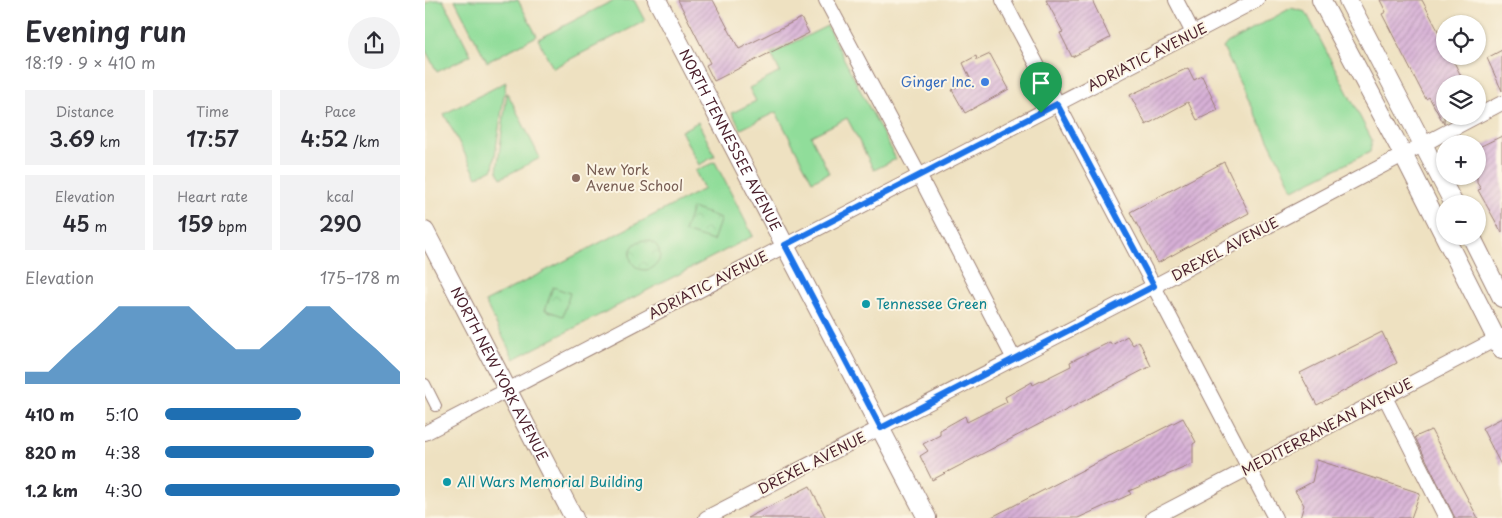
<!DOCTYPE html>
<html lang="en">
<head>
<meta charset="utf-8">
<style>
  :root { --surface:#fff; --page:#f2f2f3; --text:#2b2b33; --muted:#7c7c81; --accent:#1f6fb2 }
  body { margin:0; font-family:"Playpen Sans",sans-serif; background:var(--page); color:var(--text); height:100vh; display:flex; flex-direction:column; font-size:19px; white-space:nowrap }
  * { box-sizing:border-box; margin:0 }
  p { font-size:16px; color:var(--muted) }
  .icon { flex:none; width:28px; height:28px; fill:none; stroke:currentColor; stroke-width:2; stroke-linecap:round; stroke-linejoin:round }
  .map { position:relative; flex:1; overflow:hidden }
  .panel { display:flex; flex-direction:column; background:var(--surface); width:425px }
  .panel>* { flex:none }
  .buttons { position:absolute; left:1011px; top:15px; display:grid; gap:10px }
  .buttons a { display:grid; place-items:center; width:50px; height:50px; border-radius:50%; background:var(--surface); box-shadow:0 1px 4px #0004; font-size:25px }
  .pin { position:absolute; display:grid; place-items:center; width:42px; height:42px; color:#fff; margin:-51px -21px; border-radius:50% 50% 50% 0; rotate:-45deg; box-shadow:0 0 5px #0007 }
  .pin .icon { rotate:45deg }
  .round { display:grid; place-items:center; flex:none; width:52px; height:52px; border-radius:26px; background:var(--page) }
  .head { display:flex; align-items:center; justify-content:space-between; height:85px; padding:0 25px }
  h1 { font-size:28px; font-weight:600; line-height:38px }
  .stats { display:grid; grid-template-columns:repeat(3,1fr); gap:8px; height:85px; padding:5px 25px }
  .stats div { display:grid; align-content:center; border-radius:0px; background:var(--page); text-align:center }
  .stats b { font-size:21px; font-weight:600 }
  .stats small { font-size:14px; font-weight:400 }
  .stats p { font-size:14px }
  .chart { height:140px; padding:10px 25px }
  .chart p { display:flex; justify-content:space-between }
  .chart svg { width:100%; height:90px; margin-top:5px; fill:var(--accent); opacity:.7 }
  ul { padding:0 25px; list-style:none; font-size:16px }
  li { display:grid; grid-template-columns:80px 60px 1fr; align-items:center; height:38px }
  li i { height:12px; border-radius:6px; background:var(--accent) }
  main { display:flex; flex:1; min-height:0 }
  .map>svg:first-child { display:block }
</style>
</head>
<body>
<main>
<section class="panel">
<div class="head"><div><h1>Evening run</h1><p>18:19 · 9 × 410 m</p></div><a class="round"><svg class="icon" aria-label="share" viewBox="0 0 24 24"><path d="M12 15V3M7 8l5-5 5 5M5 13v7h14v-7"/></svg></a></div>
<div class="stats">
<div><p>Distance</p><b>3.69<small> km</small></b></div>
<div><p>Time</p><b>17:57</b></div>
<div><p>Pace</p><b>4:52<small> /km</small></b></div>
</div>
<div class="stats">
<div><p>Elevation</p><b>45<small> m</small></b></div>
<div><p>Heart rate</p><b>159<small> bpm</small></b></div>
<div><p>kcal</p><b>290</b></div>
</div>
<div class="chart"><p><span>Elevation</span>175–178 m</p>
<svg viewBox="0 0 160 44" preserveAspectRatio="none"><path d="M0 44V38L10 38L20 27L30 17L40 6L50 6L60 6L70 6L80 17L90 27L100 27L110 17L120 6L130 6L140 17L150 27L160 38V44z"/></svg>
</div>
<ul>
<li><b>410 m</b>5:10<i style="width:58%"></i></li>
<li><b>820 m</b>4:38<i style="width:89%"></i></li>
<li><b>1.2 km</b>4:30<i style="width:100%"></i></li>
</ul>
</section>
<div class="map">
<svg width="1077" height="518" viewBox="0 0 1077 518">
  <defs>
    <pattern id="park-crowns" width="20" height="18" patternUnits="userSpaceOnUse" patternTransform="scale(1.25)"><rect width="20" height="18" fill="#90dd9a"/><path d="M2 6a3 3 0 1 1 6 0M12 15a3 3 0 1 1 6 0" fill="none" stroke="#7ebd85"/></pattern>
    <pattern id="building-hatch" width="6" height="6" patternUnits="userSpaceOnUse" patternTransform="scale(1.25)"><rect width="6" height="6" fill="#d7b0d7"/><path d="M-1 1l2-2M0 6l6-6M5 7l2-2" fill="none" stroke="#b08faf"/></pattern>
  </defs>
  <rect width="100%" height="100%" fill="#fcf5e5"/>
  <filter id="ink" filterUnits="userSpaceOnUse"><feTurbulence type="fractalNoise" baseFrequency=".02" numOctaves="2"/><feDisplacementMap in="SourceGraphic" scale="10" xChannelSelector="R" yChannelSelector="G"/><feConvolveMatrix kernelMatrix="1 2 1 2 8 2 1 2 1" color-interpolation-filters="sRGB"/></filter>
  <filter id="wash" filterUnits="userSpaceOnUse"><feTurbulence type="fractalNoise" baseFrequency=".0096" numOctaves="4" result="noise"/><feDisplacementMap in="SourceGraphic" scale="20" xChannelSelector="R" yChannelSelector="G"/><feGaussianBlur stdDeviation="1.12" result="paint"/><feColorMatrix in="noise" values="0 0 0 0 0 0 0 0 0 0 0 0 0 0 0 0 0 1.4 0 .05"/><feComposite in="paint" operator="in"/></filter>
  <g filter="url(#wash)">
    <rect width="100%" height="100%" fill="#eee1c1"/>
    <!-- grass -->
    <path fill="#90dd9a" stroke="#6d7e62" d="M7,0H18L46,55L12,72L0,49V4Z
      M30,0H93L112,36L62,62Z
      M189,0H209L220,21L128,68L113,39Z
      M866,8L881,12L947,140L945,152L868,190L798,48L802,43Z
      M402,26L471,159L449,170L422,118L386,136L404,173L387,181L351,112L316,129L307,113L331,101L324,88L355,72L346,54Z
      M81,82L68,169L52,177L19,114Z
      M82,92L115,158L76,178L72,171Z
      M273,122L290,156L274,165L256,131Z
      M290,162L328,236L89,359L60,302L279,189L270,171Z"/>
    <!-- park -->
    <path fill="url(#park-crowns)" stroke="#6d7e62" d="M267,208L296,218L288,241L259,232Z
      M205 255a15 15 0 1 1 30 0a15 15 0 1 1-30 0Z
      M128,287L145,293L138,316L120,310Z"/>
    <g id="blocks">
      <!-- building -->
      <path fill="url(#building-hatch)" d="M253,0H288L314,49L376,18L384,33L289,81L281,65L285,63Z
        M621,0H667L685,38L647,57L635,33L638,32Z
        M955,0H997L1020,44V56H1026L1040,84H1020L1019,124L1004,97L1001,99L995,88L957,14L961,12Z
        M1077,50V91L1062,58Z
        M565,54L584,89L540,113L527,90L545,78L538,63L551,56L552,60Z
        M763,68L769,80L777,76L793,110L772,120L763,102L721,125L705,95Z
        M1077,136V233L1053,190L1056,189L1052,183V148Z
        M799,162L824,213L733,263L705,212Z
        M957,332L972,363L892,405L875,373Z
        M702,336L708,345L714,341L726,366L507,480L495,456L503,451L498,444L515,435V430L540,416L542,422L582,402L580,397L607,382L608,385L646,366L645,362L685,342L687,345Z
        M758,418L771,442L768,444V464L704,491L706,494L653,518H565Z
        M1077,418V467L1057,428Z
        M1006,430L1053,518H1030L990,437Z
        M892,460L995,493L986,518H875L879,505L870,491L887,482Z
        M385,486L401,518H322Z"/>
    </g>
  </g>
  <g filter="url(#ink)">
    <use href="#blocks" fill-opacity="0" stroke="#9c8076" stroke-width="1"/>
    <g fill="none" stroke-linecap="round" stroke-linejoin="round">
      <defs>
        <path id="pedestrian" d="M0,384L11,406"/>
        <path id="minor" d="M401,0L494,175L589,359
          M578,0L735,298L850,518
          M751,0L768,33
          M1052,116L1077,103
          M960,397L1021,518
          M0,433L832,0
          M281,518L729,286L1052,116
          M728,518L1077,336"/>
        <g id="tertiary">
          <path id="s1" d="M232,0L502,518"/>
          <path d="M896,0L979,156L1077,350"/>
          <path d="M923,0L1029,204"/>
          <path id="s2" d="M0,231L149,518"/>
          <path d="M1046,236L1077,298"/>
        </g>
      </defs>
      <!-- pedestrian casing -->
      <use href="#pedestrian" stroke="#9c8076" stroke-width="12"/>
      <!-- minor casing -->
      <use href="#minor" stroke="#9c8076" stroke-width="16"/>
      <!-- tertiary casing -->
      <use href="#tertiary" stroke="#9c8076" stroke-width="20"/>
      <!-- pedestrian -->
      <use href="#pedestrian" stroke="#fff" stroke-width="10"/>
      <!-- minor -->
      <use href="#minor" stroke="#fff" stroke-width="14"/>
      <!-- tertiary -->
      <use href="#tertiary" stroke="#fff" stroke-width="18"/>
    </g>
  </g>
  <g fill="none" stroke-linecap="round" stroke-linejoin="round" filter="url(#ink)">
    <defs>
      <path id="route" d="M632,104L729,286L456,428L360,245Z"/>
    </defs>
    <!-- route casing -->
    <use href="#route" stroke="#fff" stroke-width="10"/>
    <!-- route -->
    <use href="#route" stroke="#1a73e8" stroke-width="6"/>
  </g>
  <!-- markers -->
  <circle fill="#3f7fe0" stroke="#fcf5e5" stroke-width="2" cx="560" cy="82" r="5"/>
  <circle fill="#8d6e63" stroke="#fcf5e5" stroke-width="2" cx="151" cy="178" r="5"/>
  <g fill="#0f9aa8" stroke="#fcf5e5" stroke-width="2">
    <circle cx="441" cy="304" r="5"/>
    <circle cx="22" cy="482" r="5"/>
  </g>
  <g text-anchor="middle" stroke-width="4" stroke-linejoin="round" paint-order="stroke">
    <!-- street labels -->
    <g font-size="14" fill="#4a1f2b" stroke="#fcf5e5">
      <text transform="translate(722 57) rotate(-27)" y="5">ADRIATIC AVENUE</text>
      <text dy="5" stroke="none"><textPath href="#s1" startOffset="158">NORTH TENNESSEE AVENUE</textPath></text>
      <text transform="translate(800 249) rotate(-28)" y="5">DREXEL AVENUE</text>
      <text transform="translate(283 285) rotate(-27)" y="5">ADRIATIC AVENUE</text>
      <text dy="5" stroke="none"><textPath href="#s2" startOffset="161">NORTH NEW YORK AVENUE</textPath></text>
      <text transform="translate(902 427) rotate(-28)" y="5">MEDITERRANEAN AVENUE</text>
      <text transform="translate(387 463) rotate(-27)" y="5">DREXEL AVENUE</text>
    </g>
    <!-- shop labels -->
    <g font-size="14" fill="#366cbe" stroke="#fcf5e5" text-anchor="end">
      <text x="550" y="87">Ginger Inc.</text>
    </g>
    <!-- education labels -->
    <g font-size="14" fill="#785e54" stroke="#fcf5e5" text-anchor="start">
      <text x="161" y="175">New York<tspan x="161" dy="16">Avenue School</tspan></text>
    </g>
    <!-- culture labels -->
    <g font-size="14" fill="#0d838f" stroke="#fcf5e5" text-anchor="start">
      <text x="451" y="309">Tennessee Green</text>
      <text x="32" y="487">All Wars Memorial Building</text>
    </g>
  </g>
</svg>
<div class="buttons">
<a><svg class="icon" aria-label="locate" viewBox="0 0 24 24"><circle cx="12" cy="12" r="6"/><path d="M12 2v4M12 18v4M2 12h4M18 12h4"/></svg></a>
<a><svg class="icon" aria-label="layers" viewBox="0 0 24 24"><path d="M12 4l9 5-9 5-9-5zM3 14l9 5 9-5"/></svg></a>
<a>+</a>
<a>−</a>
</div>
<div class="pin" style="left:616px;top:113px;background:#1e9e55"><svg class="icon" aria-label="arrive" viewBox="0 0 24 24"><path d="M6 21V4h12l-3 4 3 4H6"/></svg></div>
</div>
</main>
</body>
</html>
